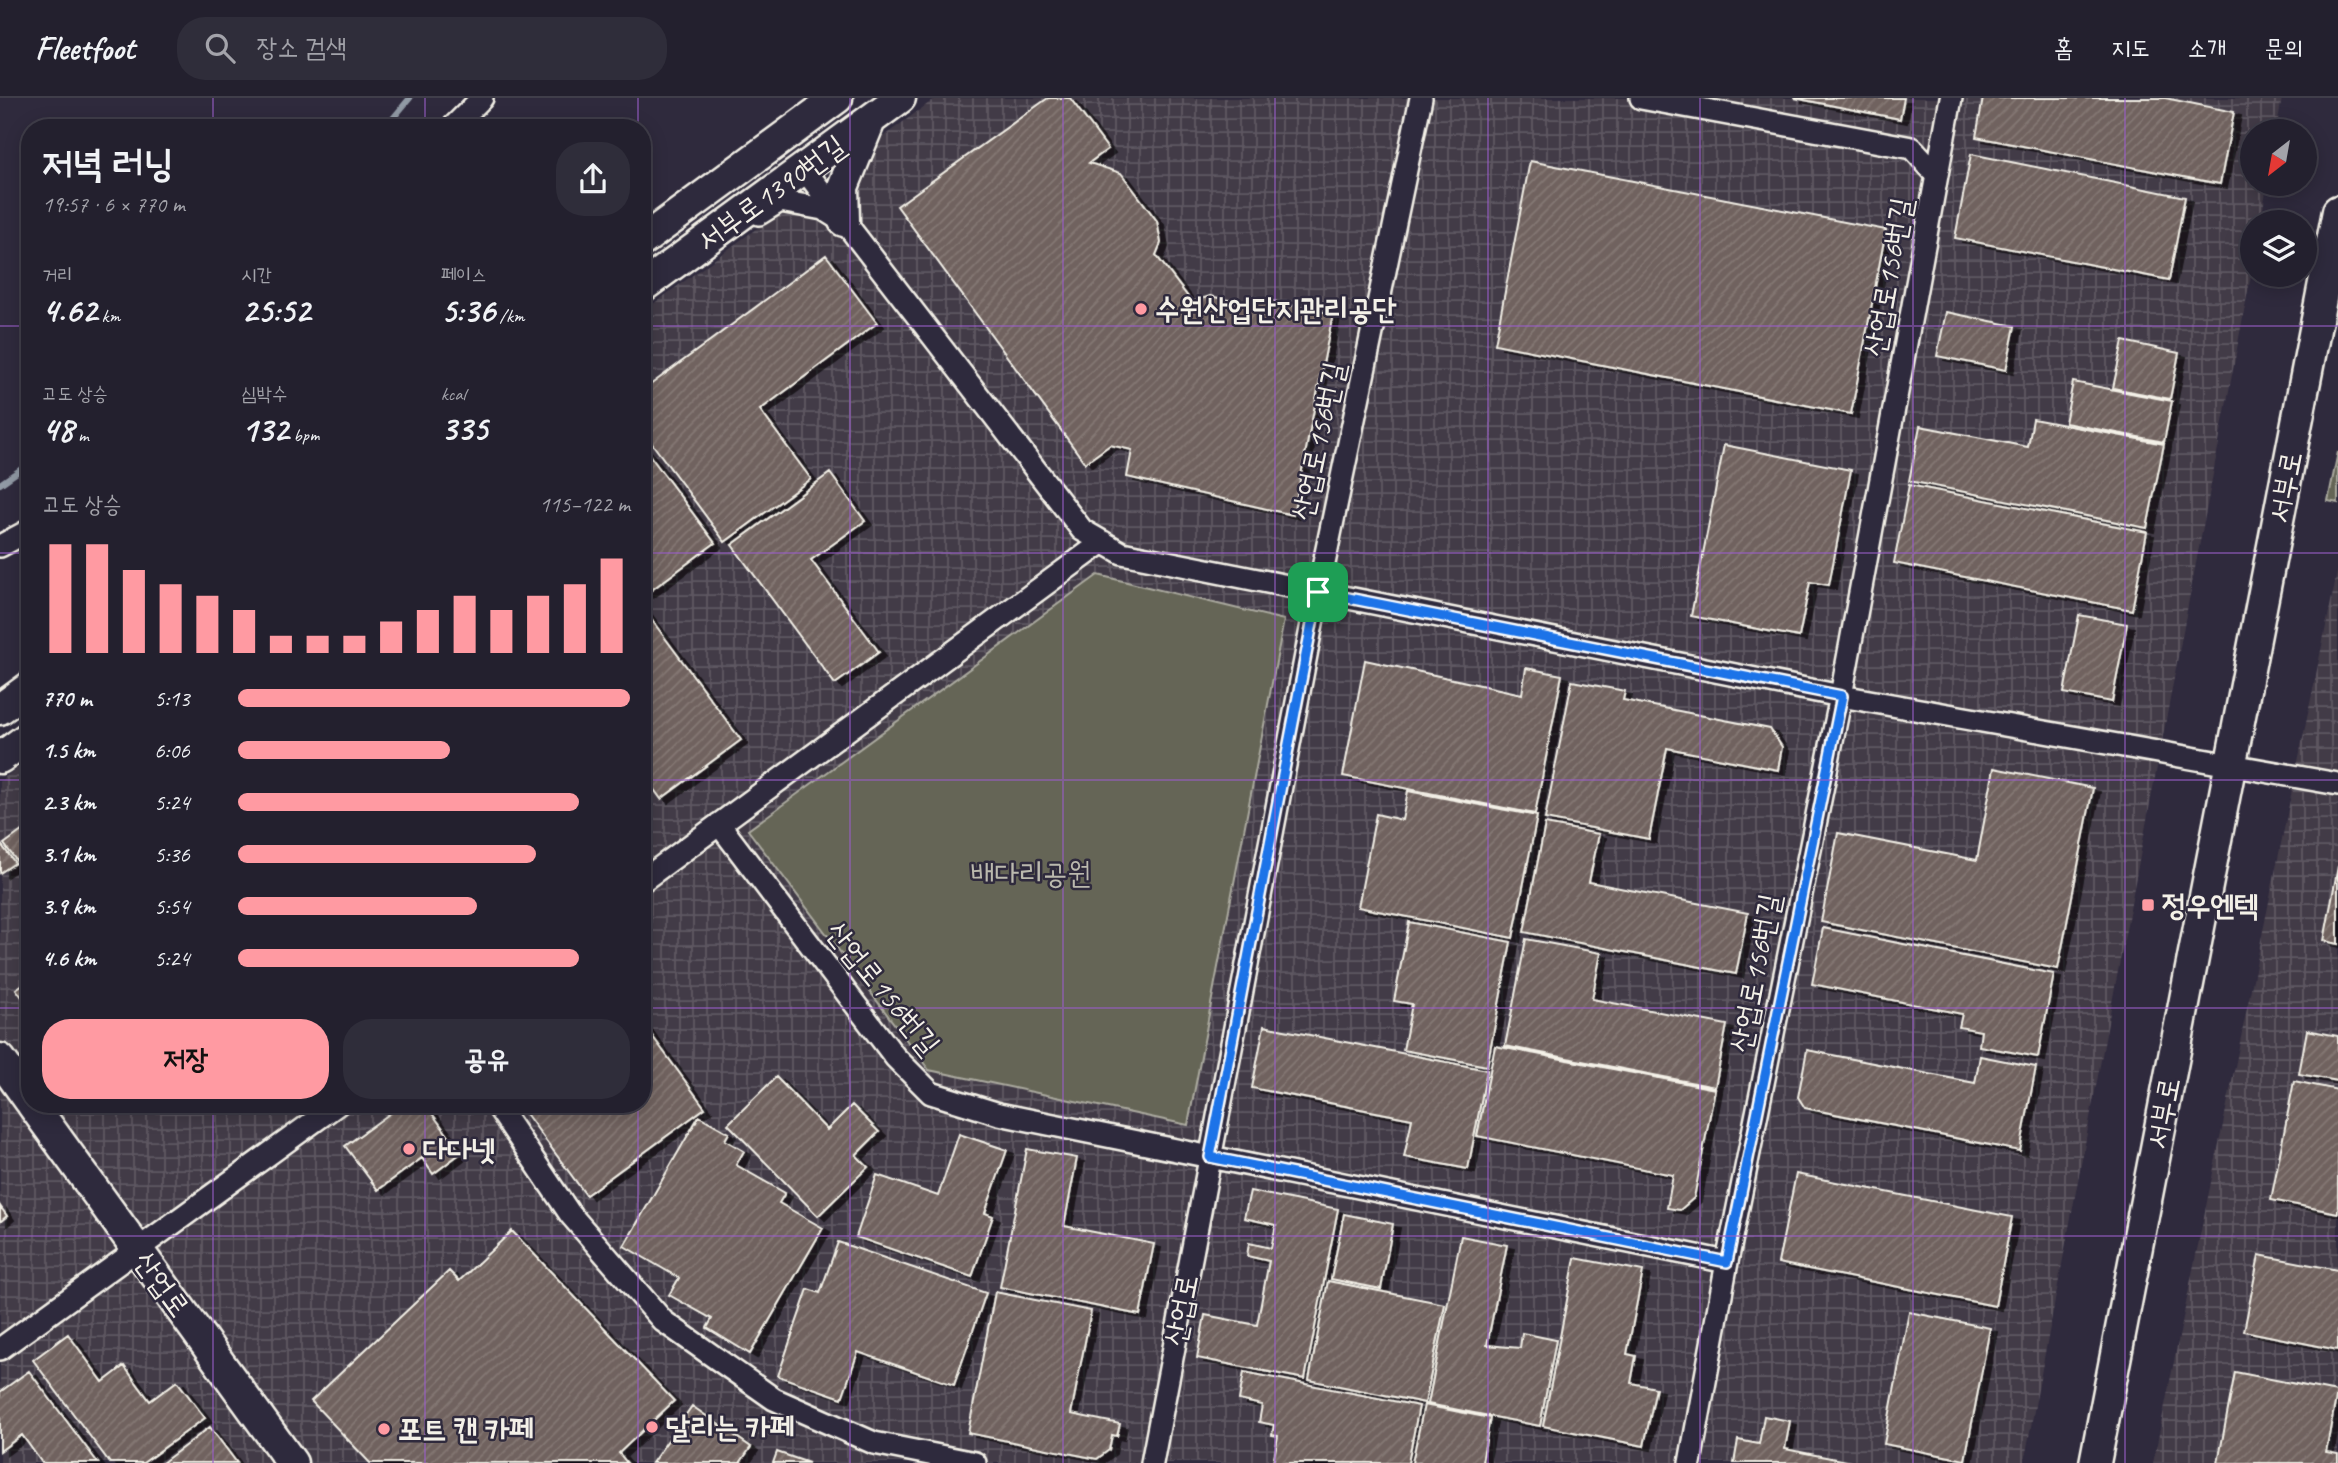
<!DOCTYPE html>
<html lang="ko">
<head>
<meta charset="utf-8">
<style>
  :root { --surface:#23202e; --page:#2f2d3a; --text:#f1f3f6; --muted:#a3a3aa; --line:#403e4a; --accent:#ff9aa2 }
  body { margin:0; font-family:Caveat,"Poor Story",sans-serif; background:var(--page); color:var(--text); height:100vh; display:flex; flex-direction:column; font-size:26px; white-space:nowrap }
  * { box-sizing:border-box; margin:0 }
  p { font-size:23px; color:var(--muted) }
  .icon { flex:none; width:38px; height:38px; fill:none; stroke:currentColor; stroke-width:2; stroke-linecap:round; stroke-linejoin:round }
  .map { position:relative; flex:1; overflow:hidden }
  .panel { position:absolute; left:21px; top:21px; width:630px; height:994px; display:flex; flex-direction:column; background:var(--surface); border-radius:28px; box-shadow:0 4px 18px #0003,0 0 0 2px var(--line) }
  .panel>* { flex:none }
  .needle { width:46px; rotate:211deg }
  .buttons { position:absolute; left:2240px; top:21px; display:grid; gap:14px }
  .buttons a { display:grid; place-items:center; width:77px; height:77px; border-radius:50%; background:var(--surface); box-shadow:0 4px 18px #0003,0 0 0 2px var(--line); font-size:35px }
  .pin { position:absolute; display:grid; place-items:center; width:60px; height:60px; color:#fff; margin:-30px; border-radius:14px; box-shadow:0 4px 10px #0006 }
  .round { display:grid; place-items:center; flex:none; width:74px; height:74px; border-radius:28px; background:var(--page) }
  .summary { display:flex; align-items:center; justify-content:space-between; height:119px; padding:0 21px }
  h1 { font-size:38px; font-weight:800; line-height:52px }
  .metrics { display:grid; grid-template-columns:repeat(3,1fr); gap:10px; height:119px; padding:7px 21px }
  .metrics div { display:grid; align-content:center }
  .metrics b { font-size:35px; font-weight:800 }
  .metrics small { font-size:19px; font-weight:400 }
  .metrics p { font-size:19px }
  .chart { height:196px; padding:14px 21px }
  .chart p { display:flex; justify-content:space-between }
  .chart svg { width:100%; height:126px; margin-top:7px; stroke:var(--accent); stroke-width:6 }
  .button { display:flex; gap:14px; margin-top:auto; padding:14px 21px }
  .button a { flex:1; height:80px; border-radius:28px; background:var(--accent); color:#111; font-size:28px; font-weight:800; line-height:80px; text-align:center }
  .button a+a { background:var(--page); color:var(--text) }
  ul { padding:0 21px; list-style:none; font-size:23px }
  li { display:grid; grid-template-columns:112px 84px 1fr; align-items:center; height:52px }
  li i { height:18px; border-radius:9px; background:var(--accent) }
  header { display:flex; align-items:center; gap:42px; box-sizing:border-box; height:98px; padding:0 35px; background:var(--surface); border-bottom:2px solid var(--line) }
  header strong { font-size:33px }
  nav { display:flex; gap:38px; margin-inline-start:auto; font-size:24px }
  .search { width:490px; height:63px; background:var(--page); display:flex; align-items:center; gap:18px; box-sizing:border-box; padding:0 24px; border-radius:28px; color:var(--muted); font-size:26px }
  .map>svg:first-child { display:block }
</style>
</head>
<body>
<header>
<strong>Fleetfoot</strong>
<div class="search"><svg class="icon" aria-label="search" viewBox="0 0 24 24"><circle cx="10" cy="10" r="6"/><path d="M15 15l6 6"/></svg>장소 검색</div>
<nav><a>홈</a><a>지도</a><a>소개</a><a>문의</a></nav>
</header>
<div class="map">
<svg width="2338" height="1365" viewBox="0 0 2338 1365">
  <defs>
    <pattern id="industrial-grid" width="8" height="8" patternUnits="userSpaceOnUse" patternTransform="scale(1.75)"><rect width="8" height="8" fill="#423b47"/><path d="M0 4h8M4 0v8" fill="none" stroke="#5e5862"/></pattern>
    <pattern id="building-hatch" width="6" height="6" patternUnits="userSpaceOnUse" patternTransform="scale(1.75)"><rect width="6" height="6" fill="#70625e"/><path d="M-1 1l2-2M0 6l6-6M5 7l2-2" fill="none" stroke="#857975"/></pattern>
    <filter id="shadow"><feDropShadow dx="7" dy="4" stdDeviation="0" flood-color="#0009"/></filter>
  </defs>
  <rect width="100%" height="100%" fill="#2f2a3d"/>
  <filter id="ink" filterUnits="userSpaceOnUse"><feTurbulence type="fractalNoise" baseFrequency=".0143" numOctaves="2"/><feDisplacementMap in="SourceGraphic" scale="14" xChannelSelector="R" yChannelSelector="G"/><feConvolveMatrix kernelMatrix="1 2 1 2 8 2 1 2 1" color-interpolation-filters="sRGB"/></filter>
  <g filter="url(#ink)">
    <!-- industrial -->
    <path fill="url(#industrial-grid)" d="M936,0H2282L2276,33H2252V86H2267L2261,124H2252V172L2024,1365H0V683L30,661V1006H642V214Z
      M2338,470V1365H2153Z"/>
    <!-- green -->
    <path fill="#656557" stroke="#acaba0" stroke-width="2" d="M2338,354V405L2328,403Z
      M1098,477L1284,522L1188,1027L929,972L748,732Z"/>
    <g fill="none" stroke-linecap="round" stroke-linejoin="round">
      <!-- stream -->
      <path stroke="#919aa5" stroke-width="6" d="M385,30L410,0
        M0,386L30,365"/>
    </g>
    <!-- building -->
    <path fill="url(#building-hatch)" stroke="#f4f1e8" stroke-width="2" filter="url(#shadow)" d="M1048,0H1070L1108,51L1089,65L1121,75L1157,123L1161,145L1156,157L1192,204L1210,198L1247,206L1249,198L1333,216L1293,417L1127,379L1132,352L1110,347L1085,365L897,108Z
      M1794,0H1904L1900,21Z
      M1983,0H2165L2234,14L2220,86L1976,39Z
      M1971,56L2185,99L2169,182L1955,140Z
      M1530,63L1886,132L1851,316L1495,246Z
      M826,157L877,225L760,312L811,381L725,444L642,332V293Z
      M1946,214L2015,228L2006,272L1937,258Z
      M2123,243L2179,255L2170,301L2113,290Z
      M2073,284L2172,303L2164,344L2065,325Z
      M2033,321L2164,346L2147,430L1909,383L1920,328L2028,349Z
      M642,347L715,445L646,496L642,491Z
      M1724,347L1851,372L1829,487L1810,484L1799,539L1691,518Z
      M830,375L865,423L811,462L879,554L835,586L732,447Z
      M1909,387L2147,434L2132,512L1894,465Z
      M642,509L741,642L661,701L642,675Z
      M2079,517L2127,526L2112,604L2064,595Z
      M1365,562L1522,596L1526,570L1562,577L1535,716L1343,678Z
      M1572,583L1625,593L1623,602L1770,631L1782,649L1778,672L1667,650L1649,741L1545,721Z
      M1994,670L2093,690L2058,871L1821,824L1838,735L1977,762Z
      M1408,693L1537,718L1513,840L1358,809L1376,716L1402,722Z
      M1545,726L1599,736L1589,784L1748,815L1736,876L1524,834Z
      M30,727V781L4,746Z
      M0,745L15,765L0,775Z
      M2338,768V846L2324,843Z
      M1409,824L1511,844L1487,968L1403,952L1412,906L1394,903Z
      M1823,830L2054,876L2038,959L1979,948L1981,933L1959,929L1962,916L1812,886Z
      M1526,841L1601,855L1592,901L1727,927L1715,989L1505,948Z
      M30,881V910L16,891Z
      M642,924L705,1010L586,1097L519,1006H642Z
      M1264,928L1487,972L1468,1071L1404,1059L1412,1021L1252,990Z
      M2307,932L2338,938V983L2299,976Z
      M1495,948L1715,991L1694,1100L1680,1112L1667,1110L1673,1077L1477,1038Z
      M1807,952L1975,985L1980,958L2036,969L2020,1053L1805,1010L1798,999Z
      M776,979L827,1032L852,1007L879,1034L856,1057L868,1069L818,1118L728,1026Z
      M2294,983L2338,992V1115L2271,1102Z
      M403,1006H425L461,1055L433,1076L422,1060L378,1092L345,1048Z
      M699,1018L729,1035L725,1042L744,1053L736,1067L785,1095L779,1105L823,1130L750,1256L707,1230L712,1221L669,1197L679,1180L624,1148Z
      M959,1036L1007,1052L985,1115L993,1118L972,1179L856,1139L877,1077L938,1098Z
      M1027,1051L1077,1060L1064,1128L1154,1146L1140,1217L1000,1189Z
      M1796,1076L2012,1119L1995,1208L1778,1165Z
      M1250,1093L1338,1111L1305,1281L1197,1260L1205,1217L1257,1227L1269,1163L1247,1158L1249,1145L1271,1150L1276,1127L1244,1120Z
      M0,1108L7,1118L0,1124Z
      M1344,1116L1393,1126L1381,1191L1331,1181Z
      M512,1133L674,1303L619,1355L627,1365H370L311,1303L449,1173L459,1183Z
      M1461,1138L1507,1147L1487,1247L1520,1250L1522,1235L1556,1242L1540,1328L1428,1306Z
      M838,1144L986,1195L954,1287L858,1254L842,1300L778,1278L808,1191L820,1195Z
      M2259,1157L2338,1172V1252L2244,1233Z
      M1575,1160L1643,1173L1627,1256L1636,1258L1631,1285L1656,1290L1644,1348L1543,1328Z
      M1328,1183L1445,1206L1425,1305L1309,1282Z
      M995,1194L1091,1213L1071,1316L1120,1326L1117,1338L1112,1337L1109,1352L1097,1361L968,1335Z
      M1909,1214L1990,1230L1965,1362L1884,1346Z
      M68,1236L103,1284L124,1268L150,1303L177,1283L205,1320L143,1365H110L33,1262Z
      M29,1273L98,1365H42L22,1337L0,1353V1294Z
      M1244,1274L1419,1308L1408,1365H1273L1278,1338L1272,1337L1274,1327L1259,1324L1262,1307L1239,1302Z
      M2235,1274L2337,1294L2326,1354L2338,1356V1365H2218Z
      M1424,1307L1490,1320L1482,1364L1487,1365H1412Z
      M692,1308L751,1349L740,1365H652Z
      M1764,1318L1790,1323L1785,1351L1856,1365H1734L1738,1342L1759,1346Z
      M210,1329L237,1365H162Z
      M777,1354L809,1365H773Z"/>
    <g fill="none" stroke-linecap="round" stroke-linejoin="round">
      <defs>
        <path id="street" d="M1641,0L1912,50L1937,77L1841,598L1727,1164L1690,1365
          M452,30L482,0
          M804,71L1082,432L1122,455L1841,598L2338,686
          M1937,77L1951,0
          M759,116L780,103L823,111L839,121
          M0,448L30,432
          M719,726L895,959L931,995L999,1016L1727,1164
          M642,783L1103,444
          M496,1006L570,1116L663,1223L774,1301L874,1345L975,1365
          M0,1251L338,1006
          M1152,1365L1318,494L1421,0"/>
        <path id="secondary" d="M844,123L843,89L869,25
          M642,143L837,0
          M642,189L900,0
          M0,611L30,589
          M0,660L30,638
          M0,961L30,1003
          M32,1006L292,1365
          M2095,1365L2338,113"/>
      </defs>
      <!-- street casing -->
      <use href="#street" stroke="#f4f1e8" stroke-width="26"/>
      <!-- secondary casing -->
      <use href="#secondary" stroke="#f4f1e8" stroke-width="35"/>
      <!-- street -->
      <use href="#street" stroke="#2f2a3d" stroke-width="21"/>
      <!-- secondary -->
      <use href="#secondary" stroke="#2f2a3d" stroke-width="30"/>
    </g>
  </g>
  <g fill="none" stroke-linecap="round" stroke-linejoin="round" filter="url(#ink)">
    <defs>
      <path id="route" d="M1318,494L1842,598L1727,1164L1210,1059Z"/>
    </defs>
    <!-- route casing -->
    <use href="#route" stroke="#fff" stroke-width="14"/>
    <!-- route -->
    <use href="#route" stroke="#1a73e8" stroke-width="9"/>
  </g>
  <!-- grid -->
  <path fill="none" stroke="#995dc9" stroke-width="2" stroke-opacity="0.55" d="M213,0V30M425,0V30M638,0V30M850,0V1365M1063,0V1365M1275,0V1365M1488,0V1365M1700,0V1365M1913,0V1365M2125,0V1365M0,228H30M642,228H2338M0,455H30M642,455H2338M0,682H30M642,682H2338M0,910H30M642,910H2338M213,1006V1365M425,1006V1365M638,1006V1365M0,1138H2338"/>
  <!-- markers -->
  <g fill="#ff9aa2" stroke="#2f2a3d" stroke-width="2.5">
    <circle cx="1141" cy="211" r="7"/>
    <rect x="2141" y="800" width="14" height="14" rx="3.5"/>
    <circle cx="409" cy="1051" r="7"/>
    <circle cx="652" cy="1329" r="7"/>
    <circle cx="384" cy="1331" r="7"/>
  </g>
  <g text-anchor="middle" stroke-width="5" stroke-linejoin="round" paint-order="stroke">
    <!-- street labels -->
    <g font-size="30" fill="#f4f1e8" stroke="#2f2a3d">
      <text transform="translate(771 95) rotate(-36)" y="10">서부로1390번길</text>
      <text transform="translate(1888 179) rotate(-80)" y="10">산업로156번길</text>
      <text transform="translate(1318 343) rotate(-78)" y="10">산업로156번길</text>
      <text transform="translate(2285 389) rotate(-79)" y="10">서부로</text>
      <text transform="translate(1755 875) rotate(-79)" y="10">산업로156번길</text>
      <text transform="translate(883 890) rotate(51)" y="10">산업로156번길</text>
      <text transform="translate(2163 1015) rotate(-79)" y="10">서부로</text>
      <text transform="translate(162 1186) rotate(54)" y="10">산업로</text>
      <text transform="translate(1181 1212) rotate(-79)" y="10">산업로</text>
    </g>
    <!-- poi labels -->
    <g font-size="30" font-weight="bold" fill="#f4f1e8" stroke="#2f2a3d" text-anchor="start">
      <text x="1155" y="221">수원산업단지관리공단</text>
      <text x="2162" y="817">정우엔텍</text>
      <text x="423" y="1061">다다넷</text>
      <text x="666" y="1339">달리는 카페</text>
      <text x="398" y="1341">포트 캔 카페</text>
    </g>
    <!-- park labels -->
    <g font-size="30" fill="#bbb9ae" stroke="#2f2a3d">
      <text x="1031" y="785">배다리공원</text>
    </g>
  </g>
</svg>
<div class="buttons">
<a><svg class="needle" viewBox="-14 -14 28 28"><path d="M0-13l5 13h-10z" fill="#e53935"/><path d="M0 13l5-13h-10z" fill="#a3a3aa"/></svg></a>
<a><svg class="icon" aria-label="layers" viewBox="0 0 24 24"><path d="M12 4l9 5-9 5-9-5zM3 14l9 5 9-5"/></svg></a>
</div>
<div class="pin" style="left:1318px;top:494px;background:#1e9e55"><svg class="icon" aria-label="arrive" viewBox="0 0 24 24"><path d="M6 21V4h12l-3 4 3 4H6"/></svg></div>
<section class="panel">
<div class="summary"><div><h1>저녁 러닝</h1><p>19:57 · 6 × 770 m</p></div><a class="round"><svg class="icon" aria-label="share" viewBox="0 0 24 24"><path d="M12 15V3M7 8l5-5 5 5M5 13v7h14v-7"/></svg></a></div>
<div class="metrics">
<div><p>거리</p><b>4.62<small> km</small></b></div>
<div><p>시간</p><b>25:52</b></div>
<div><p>페이스</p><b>5:36<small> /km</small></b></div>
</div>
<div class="metrics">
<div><p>고도 상승</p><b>48<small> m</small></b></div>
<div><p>심박수</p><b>132<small> bpm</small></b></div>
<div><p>kcal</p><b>335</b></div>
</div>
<div class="chart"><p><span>고도 상승</span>115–122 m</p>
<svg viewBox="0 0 160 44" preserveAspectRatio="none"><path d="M5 44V6M15 44V6M25 44V15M35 44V20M45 44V24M55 44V29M65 44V38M75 44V38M85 44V38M95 44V33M105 44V29M115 44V24M125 44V29M135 44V24M145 44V20M155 44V11"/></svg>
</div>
<ul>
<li><b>770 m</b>5:13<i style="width:100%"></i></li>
<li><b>1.5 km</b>6:06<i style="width:54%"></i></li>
<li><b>2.3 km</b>5:24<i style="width:87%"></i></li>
<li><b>3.1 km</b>5:36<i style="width:76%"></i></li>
<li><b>3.9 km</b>5:54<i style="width:61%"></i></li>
<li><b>4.6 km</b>5:24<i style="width:87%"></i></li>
</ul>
<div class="button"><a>저장</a><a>공유</a></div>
</section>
</div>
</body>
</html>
